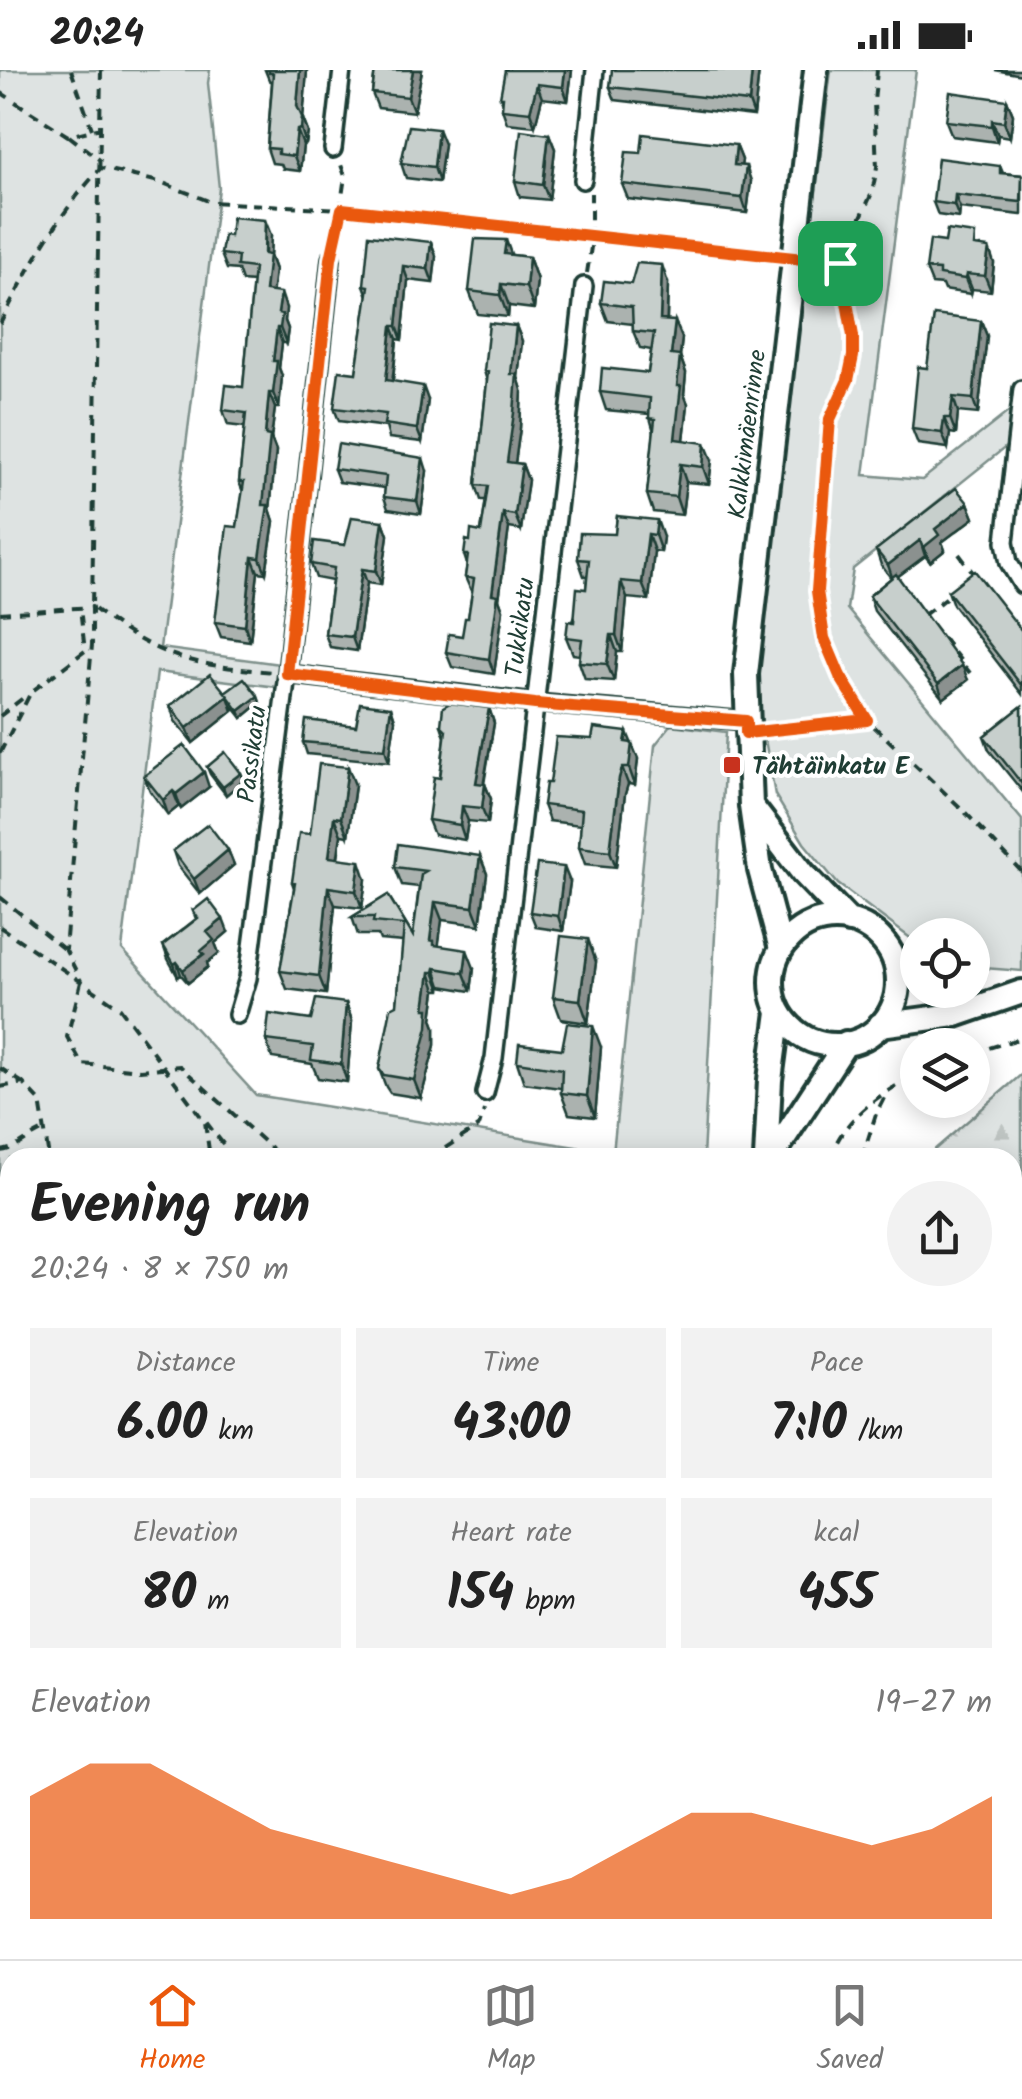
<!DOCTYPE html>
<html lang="en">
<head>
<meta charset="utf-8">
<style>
  :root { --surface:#fff; --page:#f2f2f2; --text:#222; --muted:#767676; --line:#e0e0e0; --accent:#ea580c }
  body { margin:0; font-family:Kalam,sans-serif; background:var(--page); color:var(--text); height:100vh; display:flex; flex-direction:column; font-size:38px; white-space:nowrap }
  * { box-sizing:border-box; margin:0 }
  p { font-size:32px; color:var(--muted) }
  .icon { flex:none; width:55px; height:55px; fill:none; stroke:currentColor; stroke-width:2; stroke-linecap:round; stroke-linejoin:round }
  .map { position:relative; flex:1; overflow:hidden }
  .details { position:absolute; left:0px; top:1078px; width:1022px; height:812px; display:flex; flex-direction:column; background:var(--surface); border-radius:30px 30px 0 0; box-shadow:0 5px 25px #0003 }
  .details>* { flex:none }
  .controls { position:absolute; left:900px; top:848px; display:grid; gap:20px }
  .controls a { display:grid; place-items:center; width:90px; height:90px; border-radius:50%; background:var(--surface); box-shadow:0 5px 25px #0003; font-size:50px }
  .pin { position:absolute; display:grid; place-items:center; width:85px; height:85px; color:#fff; margin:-42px; border-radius:20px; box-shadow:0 5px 15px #0006 }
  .round { display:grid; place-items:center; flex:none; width:105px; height:105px; border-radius:52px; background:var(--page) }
  .head { display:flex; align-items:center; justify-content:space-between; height:170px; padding:0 30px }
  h1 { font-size:55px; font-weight:700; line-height:75px }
  .metrics { display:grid; grid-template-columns:repeat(3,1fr); gap:15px; height:170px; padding:10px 30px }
  .metrics div { display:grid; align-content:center; border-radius:0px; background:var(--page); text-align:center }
  .metrics b { font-size:50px; font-weight:700 }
  .metrics small { font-size:28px; font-weight:400 }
  .metrics p { font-size:28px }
  .chart { height:280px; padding:20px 30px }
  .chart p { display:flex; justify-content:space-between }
  .chart svg { width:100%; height:180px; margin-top:10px; fill:var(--accent); opacity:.7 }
  .status { display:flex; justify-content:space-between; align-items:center; height:70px; padding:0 50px; background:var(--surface); direction:ltr }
  .status svg { height:28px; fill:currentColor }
  .menu { display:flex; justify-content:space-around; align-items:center; height:140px; border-top:2px solid var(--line); background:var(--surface); font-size:28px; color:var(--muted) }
  .menu a { display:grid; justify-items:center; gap:5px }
  .menu .on { color:var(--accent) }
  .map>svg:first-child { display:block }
</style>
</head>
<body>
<div class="status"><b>20:24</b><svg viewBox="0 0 49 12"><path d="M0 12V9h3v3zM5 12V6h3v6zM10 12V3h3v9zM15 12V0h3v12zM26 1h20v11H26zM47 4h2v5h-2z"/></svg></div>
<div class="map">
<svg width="1022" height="1889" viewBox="0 0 1022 1889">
  <defs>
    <pattern id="forest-firs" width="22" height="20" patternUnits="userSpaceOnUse" patternTransform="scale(2.5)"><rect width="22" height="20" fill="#dee3e2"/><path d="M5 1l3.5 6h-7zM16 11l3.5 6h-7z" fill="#bec4c2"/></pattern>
  </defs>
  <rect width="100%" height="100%" fill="#fff"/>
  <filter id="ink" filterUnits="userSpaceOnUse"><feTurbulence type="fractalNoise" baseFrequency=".01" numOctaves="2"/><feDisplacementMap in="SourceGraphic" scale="20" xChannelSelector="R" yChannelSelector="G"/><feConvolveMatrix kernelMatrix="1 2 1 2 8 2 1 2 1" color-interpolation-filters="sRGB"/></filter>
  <g filter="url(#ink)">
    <!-- green -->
    <path fill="#dee3e2" stroke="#7e908b" stroke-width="2.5" d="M0,0H210L208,13L219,118L160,578L280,594L277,617L157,602L122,879L256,1025L613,1083L655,675L671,655L726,662L703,1087L10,1088V1880H402L389,1889H0Z
      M831,0H916L864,405L922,410L1022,331V364L853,499L847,539L1022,750V901L984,898L973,894L972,865H918L917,873L838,814L804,773L775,725L757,625L762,560Z"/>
    <!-- forest -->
    <path fill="url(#forest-firs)" stroke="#7e908b" stroke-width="2.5" d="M1022,1004V1889H500L513,1880H1012V1088L926,1087Z"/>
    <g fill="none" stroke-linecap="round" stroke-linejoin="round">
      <defs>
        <path id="street" d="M333,79L342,0
          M583,110L595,0
          M1022,319L1005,472L1009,493L1022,515
          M287,604L535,633L746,651
          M237,945L248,908L287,604L331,189
          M485,1023L494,988L584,216"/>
        <path id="secondary" d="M753,738L803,803L849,851
          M772 912a63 63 0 1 1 126 0a63 63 0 1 1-126 0Z
          M781,879L760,800L751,736L746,604L816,0
          M880,955L955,945L1022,922
          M766,1088L770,1010L779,942
          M771,1088L846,973
          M445,1889L459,1880"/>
      </defs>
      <!-- street casing -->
      <use href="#street" stroke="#1f3d34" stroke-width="22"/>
      <!-- secondary casing -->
      <use href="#secondary" stroke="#1f3d34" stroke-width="30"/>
      <!-- path -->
      <path stroke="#1f3d34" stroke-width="4" stroke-dasharray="10 8" stroke-linecap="butt" d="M71,0L92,59
        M101,0L92,537C158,589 192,595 274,602
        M877,0L874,32L877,97L872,123L840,193L853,266V286L847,310L830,349L817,521L825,568L840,606L867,650L960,737L1022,802
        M0,22L68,66L101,58
        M69,66L101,91
        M335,176L345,106L340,92
        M814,191L840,193
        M587,203L591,177V123
        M0,254C29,198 57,145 101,98L163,113L211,132L342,139L775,187
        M959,484L974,504
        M0,543L92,537V575L65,879L82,913
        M924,545L952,523
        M932,554L970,603
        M0,646L28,624
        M766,661L866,650
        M0,683L31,622L85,581L80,538
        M0,827L66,881
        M0,857L120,938L205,1052L210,1088
        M81,912L67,967L82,994L140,1000L180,996L282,1088
        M972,983L1022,968
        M0,998L23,1013
        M0,1017L23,1013L40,1031L49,1088
        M206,1052L234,1088
        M0,1081C19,1079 27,1067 44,1060
        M430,1088L479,1056L484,1040
        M830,1088C843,1048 881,1022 918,1005
        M862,1088L876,1044L887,1022
        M0,1490L10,1494
        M0,1494L10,1497
        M0,1580L10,1582
        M1012,1584H1022
        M0,1677L10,1657
        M1012,1764L1022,1765
        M0,1771L10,1765
        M581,1880L590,1889
        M651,1880L652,1889
        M211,1889L217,1880
        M516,1889L529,1880
        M712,1889L726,1880"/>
      <!-- street -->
      <use href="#street" stroke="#fff" stroke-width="15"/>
      <!-- secondary -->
      <use href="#secondary" stroke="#fff" stroke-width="22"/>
    </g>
    <!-- wall -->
    <path fill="#abb2af" stroke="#1f3d34" stroke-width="2.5" d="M265,0H307L303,49L308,62L306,74L303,75L300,101L283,99L281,94L272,93L267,78L272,12L269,10Z
      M375,0H422L414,42L378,38L372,23Z
      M572,0L568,31L542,28L535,56L507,53L502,39L503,33L500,27Z
      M759,0L754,46L615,30L610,17Z
      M995,0H1022V5Z
      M1007,30L1013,45L1010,67L998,65L997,72L952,66L946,51Z
      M549,64L555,79L549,130L520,127L515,111Z
      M444,74L439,112L406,108L401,93Z
      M736,75L742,90L741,96L751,111L747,143L628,129L622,114L641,83Z
      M1000,96L1003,103L1022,105V145L960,138L959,148L938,145L933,132Z
      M271,165L270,186L275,200L272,222L286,238L285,251L288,259L286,273H282L279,298L282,306L279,338H275L271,368L276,381L270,439L274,451L266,503L258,502L250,571L221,567L215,552L237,457L243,422L239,412L245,357L228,355L223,340L243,317L253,212L242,211L238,200L227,199L221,184Z
      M431,172L436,186L433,213L408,210L402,270L397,269L393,311L428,330L422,372L389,368L386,357L339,351L334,338L356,303L368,226L364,215Z
      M980,176L994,193L991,221L972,219L971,224L944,220L942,215L932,214L926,199Z
      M512,185L529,187L537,210L534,239L509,236L508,247L478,244L469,221Z
      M668,213L667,250L682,268L680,286L686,303L684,324L688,334L684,370L712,390L709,414L686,412L682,445L653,442L647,424L654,362L649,344L606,340L600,322L648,303L651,280L640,278L633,261V254L608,251L601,233L631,214Z
      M981,251L987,266L978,344L958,342L956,364L950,363L948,378L918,374L912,359L927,298Z
      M516,256L522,271L518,307L522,320L520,358L515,393L522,394L528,410L521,460L509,458L499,529L503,540L494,604L452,597L446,582L462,566L468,548L472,523L465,507L467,494L464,485L470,471L481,462L486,430H481L476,415L487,311L484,301Z
      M334,399L427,401L421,444L388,439L384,427L385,418L339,412Z
      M968,433L974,448L942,472L945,480L930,492L925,486L897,507L968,610L943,629L874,541L869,526L891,508L881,495L876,480Z
      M617,446L663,467L661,482L654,481L649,530L627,528L622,582H617L614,611L585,609L579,592L580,585L573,584L566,567L586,519L587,506H584L578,489L615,464Z
      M383,451L388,465L381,515L367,513L357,581L330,577L325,564L332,511L316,508L311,494L345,475Z
      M948,521L1022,561V624L953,535Z
      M225,622L258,626L260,633L242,648L231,634L233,641L193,673L175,651L170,636Z
      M1022,636V721L989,680L984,666Z
      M391,637L395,650L389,692L307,684L303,672L356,656Z
      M489,638L494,653L484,714H485L491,729L488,753L468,751L465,770L434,765L428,750L440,708L445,667L441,655Z
      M631,673L638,689L635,715L628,714L625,724L616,797L585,794L579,777L581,755L549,751L543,735L550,713Z
      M207,697L241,703L244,710L226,725L210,704Z
      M144,706L209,717L181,739L179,736L168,745L150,721Z
      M355,715L348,766L341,765L338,788L366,809L362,838L335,835L326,924L287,919L280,901L294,818L292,812L310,764Z
      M228,780L234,795L200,824L178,796L173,781Z
      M480,786L487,804L480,855L442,850L438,876L474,898L471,921L441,916V920H436L432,949L435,957V975L421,1028L390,1023L386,1017L379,999L397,935L403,872L380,870L378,865H358L352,847L388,825L413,866L419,817L402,815L395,797Z
      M570,812L563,861L536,857L530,842Z
      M193,841L228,862L215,873L219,883L207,893L208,897L188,913L181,905L178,907L168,889L163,875L196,849Z
      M596,892L588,953L561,949L553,927Z
      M346,933L352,951L347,1012L318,1008L312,994L272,988L266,970Z
      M601,977L595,1047L569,1044L561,1023V1018L524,1013L517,992L562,979Z"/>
    <!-- shaded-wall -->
    <path fill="#8b918f" stroke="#1f3d34" stroke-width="2.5" d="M300,0H307L303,49L308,62L306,74L301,59L297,36Z
      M413,0H422L414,42L408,27Z
      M565,0H572L568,31L563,17Z
      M752,0H759L754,46L749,32Z
      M537,14L542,28L535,56L530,42Z
      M1007,30L1013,45L1010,67L1004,52Z
      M992,50L998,65L997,72L992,56Z
      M438,59L444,74L439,112L434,97Z
      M297,60L303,75L300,101L294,86Z
      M549,64L555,79L549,130L543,115Z
      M736,75L742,90L739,110L734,95Z
      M746,96L751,111L747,143L742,128Z
      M955,125L960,138L959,148L954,135Z
      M265,150L271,165L270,186L275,200L271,236L265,221Z
      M506,170L514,192L504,184Z
      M431,172L436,186L433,213L428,199Z
      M989,178L994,193L991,221L985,206Z
      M529,187L537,210L534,239L526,217Z
      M662,195L668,213L666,267L660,250Z
      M403,196L408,210L402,270L397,256Z
      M966,204L972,219L971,224L965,209Z
      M501,214L509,236L508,247L500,225Z
      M281,223L286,238L285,251L288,259L286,273L280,258L278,243Z
      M675,251L682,268L678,302L671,285Z
      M981,251L987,266L978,344L973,329Z
      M392,256L397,269L391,323L386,310Z
      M516,256L522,271L518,307L522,320L520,358L513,407L507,392L511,304Z
      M277,258L282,273L279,298L282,306L279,338L273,323V291Z
      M680,286L686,303L684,324L688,334L682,387L675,369L677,316Z
      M423,316L428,330L422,372L417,359Z
      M269,323L275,338L271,368L276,381L270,439L274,451L266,503L260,488L265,365Z
      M953,327L958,342L956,364L950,348Z
      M944,348L950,363L948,378L942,363Z
      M705,373L712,390L709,414L703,397Z
      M423,388L427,401L421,444L417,431Z
      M522,394L528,410L521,460L515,445Z
      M680,394L686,412L682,445L676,427Z
      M968,433L974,448L942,472L945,480L930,492L924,477L935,459Z
      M503,443L509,458L499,529L503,540L494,604L489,589L492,524Z
      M657,450L663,467L661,482L655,465Z
      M383,451L388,465L381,515L376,501Z
      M648,464L654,481L649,530L642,513Z
      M920,470L925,486L893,510L888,495Z
      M252,487L258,502L250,571L245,556Z
      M362,499L367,513L357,581L352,567Z
      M621,511L627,528L622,582L616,565Z
      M611,565L617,582L614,611L607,594Z
      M962,595L968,610L943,629L938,614Z
      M228,626L233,641L193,673L187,658Z
      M258,626L260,633L242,648L239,641Z
      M391,637L395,650L389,692L385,679Z
      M489,638L494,653L481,728L476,713Z
      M627,662L638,689L635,715L629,698L625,672Z
      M348,697L355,715L348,766L341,748Z
      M622,698L628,714L625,724L616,797L610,781L619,708Z
      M204,702L209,717L181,739L176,724Z
      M241,703L244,710L226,725L223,717Z
      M485,714L491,729L488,753L482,738Z
      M173,721L179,736L168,745L163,730Z
      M462,736L468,751L465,770L460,755Z
      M334,747L341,765L335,805L329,787Z
      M228,780L234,795L200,824L194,809Z
      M480,786L487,804L480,855L473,837Z
      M360,791L366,809L362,838L356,821Z
      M564,797L570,812L563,861L558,846Z
      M328,817L335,835L326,924L319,906Z
      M435,832L442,850L438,880L430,870Z
      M223,849L228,862L215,873L219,883L207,893L208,897L188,913L183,900L201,881L207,862Z
      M588,869L596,892L588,953L580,930Z
      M467,880L474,898L471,921L464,903Z
      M177,892L181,905L178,907L174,894Z
      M435,898L441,916V920L434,902Z
      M430,902L436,920L432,949L435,957V975L421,1028L414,1010Z
      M346,933L352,951L347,1012L341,994Z
      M593,956L601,977L595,1047L587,1026Z"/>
    <!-- building -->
    <path fill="#c7cfcc" stroke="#1f3d34" stroke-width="2.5" d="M269,0H300L297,36L302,47L301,59L297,60L294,86L278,84V79L267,78L273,3H269Z
      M375,0H413L408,27L372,23Z
      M505,0H565L563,17L537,14L530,42L502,39L503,27H500Z
      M612,0H752L749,32L610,17Z
      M950,22L1007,30L1004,52L992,50V56L946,51Z
      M409,56L438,59L434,97L401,93Z
      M521,60L549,64L543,115L515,111Z
      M643,64L736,75L734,95L746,96L742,128L622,114L626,82L641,83Z
      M938,88L1000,96V103L1022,105L1021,132L955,125L954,135L933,132Z
      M232,147L265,150L264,184L269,185L265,221L281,223L278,243L282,244L280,258H277L273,291H277L273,323H269L265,365L270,366L263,435H268L260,488L252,487L245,556L215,552L227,456L237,457L244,412H239L246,343L223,340L226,315L243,317L254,198L237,196L238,186L221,184L224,165L230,166Z
      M947,160L975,164L974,176L989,178L985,206L966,204L965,209L939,205V200L926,199L930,170L945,172Z
      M369,165L431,172L428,199L403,196L397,256H392L386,310L423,316L417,359L384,354L386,344L334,338L339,301L356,303L369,216L364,215Z
      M475,169L506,170L504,184L529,187L526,217L501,214L500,225L469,221Z
      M637,193L662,195L660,250L675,251L671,285L680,286L677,316H681L675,369L705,373L703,397L680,394L676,427L647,424L655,349L649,348L650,328L600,322L602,298L648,303L654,263L633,261L632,237L601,233L604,211L631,214Z
      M934,245L981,251L973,329L953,327L950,348H944L942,363L912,359L918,297L927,298Z
      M489,253L516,256L511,304H517L514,343L507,392L522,394L515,445L503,443L492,524L498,525L489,589L446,582L449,564L462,566L465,548H468L474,509L465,507L468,485H464L466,470L470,471L471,460L481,462L488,416L476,415L488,302L484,301Z
      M338,374L423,388L417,431L384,427L386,406L334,399Z
      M956,418L968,433L935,459L939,465L924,477L920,470L888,495L876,480Z
      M617,446L657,450L655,465L648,464L642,513L621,511L616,565H611L607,594L579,592L582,569L566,567L568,551L574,552L577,518L586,519L589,490L578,489L580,463L615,464Z
      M352,447L383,451L376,501L362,499L352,567L325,564L334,498L311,494L314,471L345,475Z
      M975,501L1022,561V616L948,521L972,502Z
      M896,504L962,595L938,614L869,526Z
      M210,604L228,626L187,658L170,636Z
      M244,608L258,626L239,641L225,622Z
      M360,633L391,637L385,679L303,672L306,650L356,656Z
      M450,633L489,638L476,713L485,714L482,738L462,736L460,755L428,750L434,707L440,708L446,660L441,655L443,637Z
      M1022,636V714L984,666Z
      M594,658L627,662L625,672L632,673L629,698H622L619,708L610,781L579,777L582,740L543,735L546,713H550L556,667L592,669Z
      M184,675L204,702L176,724L173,721L163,730L144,706Z
      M225,682L241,703L223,717L207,697Z
      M319,694L348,697L341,748L334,747L329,787L360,791L356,821L328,817L319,906L280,901L295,813L292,812L299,763L310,764Z
      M208,754L228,780L194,809L173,781Z
      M398,774L480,786L473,837L435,832L430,870L434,871V875L467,880L464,903L435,898L434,902H430L425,939H429L428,957L414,1010L384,1005L379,999L391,938L397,935L404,855L373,852L374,847H352L388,825L413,866L421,804L426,801L395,797Z
      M537,794L564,797L558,846L530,842Z
      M208,829L223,849L207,862L214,870L201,881L204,884L183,900L177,892L174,894L163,875L198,848L193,841Z
      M561,866L588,869L580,930L553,927Z
      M316,929L346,933L341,994L311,990L313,976L266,970L269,944L311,950Z
      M567,953L593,956L587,1026L561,1023L562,999L517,992L519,974L562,979Z"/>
  </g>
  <g fill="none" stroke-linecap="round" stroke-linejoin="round" filter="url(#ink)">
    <defs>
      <path id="route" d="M342,139L840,193L853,266V286L848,310L830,349L817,521L824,568L840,606L867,650L746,663V651L535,634L287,604L331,189Z"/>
    </defs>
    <!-- route casing -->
    <use href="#route" stroke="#fff" stroke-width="20"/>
    <!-- route -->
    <use href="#route" stroke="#ea580c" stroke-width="12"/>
  </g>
  <!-- markers -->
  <rect fill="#c8321e" stroke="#fff" stroke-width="4" x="722" y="685" width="20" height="20" rx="5"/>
  <g text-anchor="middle" stroke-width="8" stroke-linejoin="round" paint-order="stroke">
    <!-- street labels -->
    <g font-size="25" fill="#1f3d34" stroke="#fff">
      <text transform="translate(746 364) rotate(-83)" y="9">Kalkkimäenrinne</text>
      <text transform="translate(519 557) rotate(-83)" y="9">Tukkikatu</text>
      <text transform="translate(251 684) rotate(-83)" y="9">Passikatu</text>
    </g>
    <!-- poi labels -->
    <g font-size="25" font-weight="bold" fill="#1f3d34" stroke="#fff" text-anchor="start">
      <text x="752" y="704">Tähtäinkatu E</text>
    </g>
  </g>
</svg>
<div class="controls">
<a><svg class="icon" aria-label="locate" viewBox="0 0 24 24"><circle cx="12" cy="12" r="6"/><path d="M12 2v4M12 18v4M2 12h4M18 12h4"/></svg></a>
<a><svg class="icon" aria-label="layers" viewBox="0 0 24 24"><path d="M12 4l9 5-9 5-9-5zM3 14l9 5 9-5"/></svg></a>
</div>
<div class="pin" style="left:840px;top:193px;background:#1e9e55"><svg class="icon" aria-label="arrive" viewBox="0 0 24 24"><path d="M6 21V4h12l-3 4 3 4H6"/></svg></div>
<section class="details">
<div class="head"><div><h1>Evening run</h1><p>20:24 · 8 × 750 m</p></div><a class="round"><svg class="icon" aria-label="share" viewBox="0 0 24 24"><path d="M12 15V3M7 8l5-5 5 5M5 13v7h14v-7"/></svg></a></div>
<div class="metrics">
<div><p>Distance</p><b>6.00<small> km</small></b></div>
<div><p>Time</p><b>43:00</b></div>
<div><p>Pace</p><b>7:10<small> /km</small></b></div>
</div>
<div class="metrics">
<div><p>Elevation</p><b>80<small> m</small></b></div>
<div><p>Heart rate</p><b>154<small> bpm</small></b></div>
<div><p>kcal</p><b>455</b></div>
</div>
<div class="chart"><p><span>Elevation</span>19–27 m</p>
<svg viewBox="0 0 160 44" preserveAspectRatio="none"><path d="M0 44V14L10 6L20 6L30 14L40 22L50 26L60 30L70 34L80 38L90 34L100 26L110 18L120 18L130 22L140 26L150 22L160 14V44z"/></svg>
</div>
</section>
</div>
<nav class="menu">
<a class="on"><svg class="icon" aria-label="home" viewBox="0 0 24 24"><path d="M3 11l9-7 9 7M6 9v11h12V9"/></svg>Home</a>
<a><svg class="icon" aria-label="map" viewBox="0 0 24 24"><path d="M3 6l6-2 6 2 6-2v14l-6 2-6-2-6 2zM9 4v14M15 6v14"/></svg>Map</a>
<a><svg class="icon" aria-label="saved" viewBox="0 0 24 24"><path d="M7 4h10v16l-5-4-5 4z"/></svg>Saved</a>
</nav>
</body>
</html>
